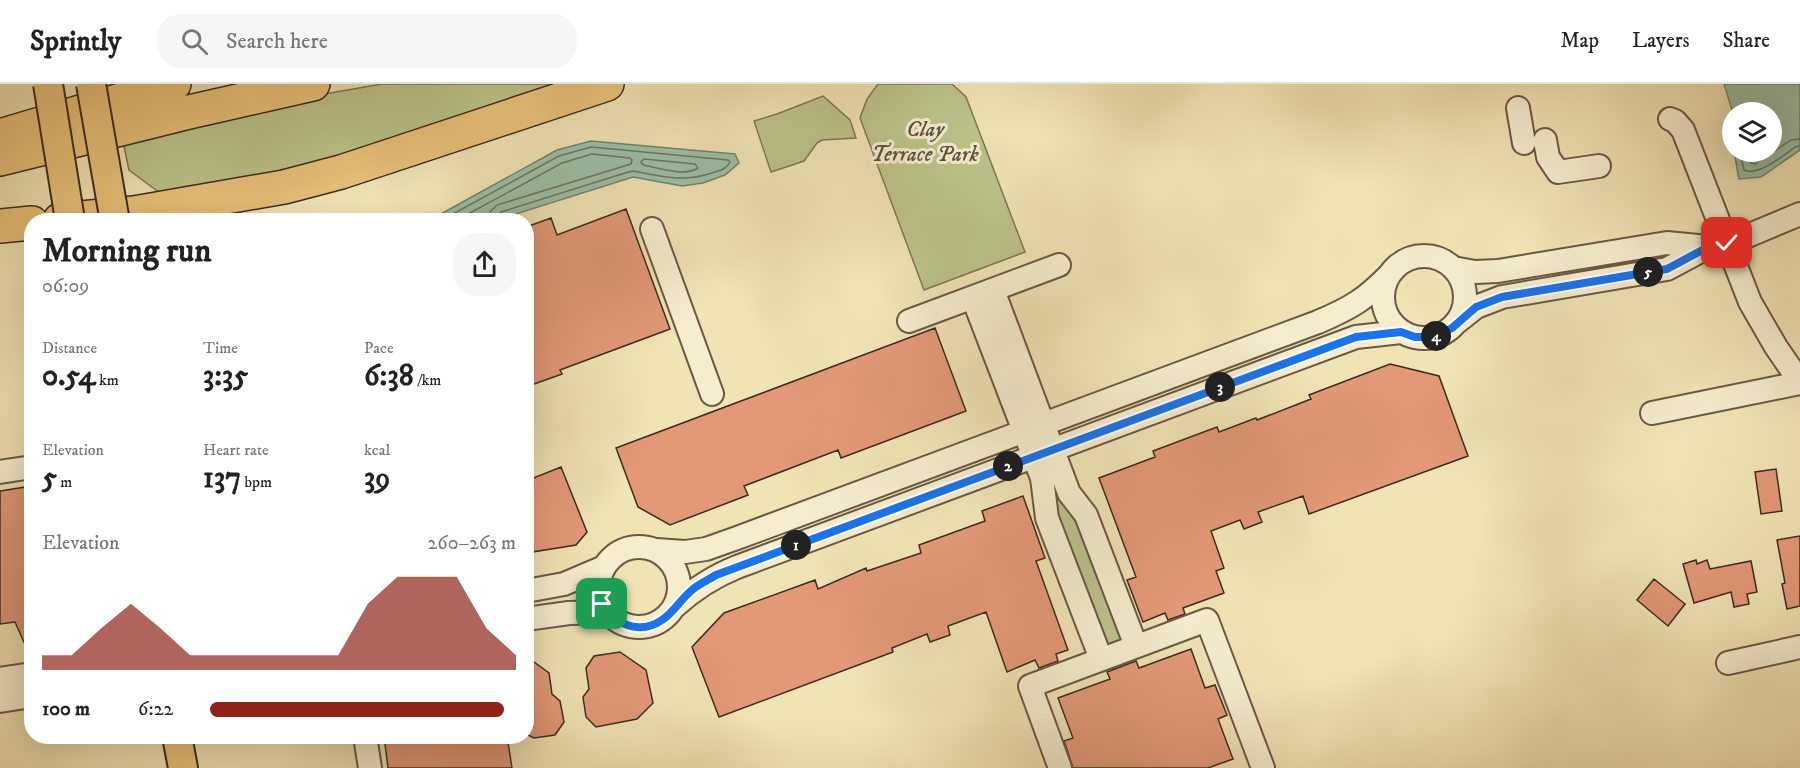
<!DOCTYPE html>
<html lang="en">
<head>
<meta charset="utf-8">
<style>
  :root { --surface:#fff; --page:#f6f6f6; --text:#222; --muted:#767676; --line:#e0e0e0; --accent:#8f2418 }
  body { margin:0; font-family:"IM FELL DW Pica",serif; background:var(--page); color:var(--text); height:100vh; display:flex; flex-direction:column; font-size:22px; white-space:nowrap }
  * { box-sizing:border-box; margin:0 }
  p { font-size:20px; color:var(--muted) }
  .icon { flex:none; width:33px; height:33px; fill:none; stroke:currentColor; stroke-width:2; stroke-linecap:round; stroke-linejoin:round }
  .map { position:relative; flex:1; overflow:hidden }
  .side { position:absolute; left:24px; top:129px; width:510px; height:531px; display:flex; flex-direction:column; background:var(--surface); border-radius:24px; box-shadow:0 6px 24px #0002 }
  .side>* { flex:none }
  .buttons { position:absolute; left:1722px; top:18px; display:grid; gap:12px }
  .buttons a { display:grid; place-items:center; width:60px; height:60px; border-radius:50%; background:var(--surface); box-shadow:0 6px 24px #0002; font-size:30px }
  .pin { position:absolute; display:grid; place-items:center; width:51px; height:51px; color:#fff; margin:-26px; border-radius:12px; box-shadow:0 3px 9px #0006 }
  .km { position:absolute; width:30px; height:30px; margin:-15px; border-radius:50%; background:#222; color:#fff; font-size:16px; line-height:30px; text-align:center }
  .round { display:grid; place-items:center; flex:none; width:63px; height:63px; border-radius:24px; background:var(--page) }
  .summary { display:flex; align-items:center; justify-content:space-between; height:102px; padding:0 18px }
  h1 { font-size:33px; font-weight:700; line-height:45px }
  .figures { display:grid; grid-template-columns:repeat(3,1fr); gap:9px; height:102px; padding:6px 18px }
  .figures div { display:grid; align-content:center }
  .figures b { font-size:30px; font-weight:700 }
  .figures small { font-size:16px; font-weight:400 }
  .figures p { font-size:16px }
  .chart { height:168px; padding:12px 18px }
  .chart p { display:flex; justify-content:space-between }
  .chart svg { width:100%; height:108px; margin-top:6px; fill:var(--accent); opacity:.7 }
  ul { padding:0 18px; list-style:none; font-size:20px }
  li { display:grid; grid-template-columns:96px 72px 1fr; align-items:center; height:45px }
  li i { height:15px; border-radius:8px; background:var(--accent) }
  header { display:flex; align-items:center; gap:36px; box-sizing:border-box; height:84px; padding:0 30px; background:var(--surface); border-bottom:2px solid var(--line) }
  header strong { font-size:28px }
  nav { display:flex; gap:33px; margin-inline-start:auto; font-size:21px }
  .search { width:420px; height:54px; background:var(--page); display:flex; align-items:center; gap:15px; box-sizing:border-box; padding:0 21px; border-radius:24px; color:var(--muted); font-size:22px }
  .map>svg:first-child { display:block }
</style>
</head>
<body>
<header>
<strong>Sprintly</strong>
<div class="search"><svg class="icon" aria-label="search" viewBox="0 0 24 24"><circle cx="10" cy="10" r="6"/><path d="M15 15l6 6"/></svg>Search here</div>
<nav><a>Map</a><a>Layers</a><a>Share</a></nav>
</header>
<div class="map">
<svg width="1800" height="684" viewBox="0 0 1800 684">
  <rect width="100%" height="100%" fill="#f0e3b4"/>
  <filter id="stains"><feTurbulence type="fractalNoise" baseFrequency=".00333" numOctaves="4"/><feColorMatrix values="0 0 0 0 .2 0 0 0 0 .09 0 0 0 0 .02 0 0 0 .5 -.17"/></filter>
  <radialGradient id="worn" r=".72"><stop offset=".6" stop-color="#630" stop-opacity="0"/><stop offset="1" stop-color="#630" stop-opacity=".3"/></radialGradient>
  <!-- green -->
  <path fill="#bcc38b" stroke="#7c7656" stroke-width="1.5" d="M382,0H579L310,86L160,109L129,86L123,58L301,14Z
    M878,0H952L966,13L1025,168L924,206L860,34L867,15Z
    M823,12L850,36L856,54L822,56L817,59L804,77L771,88L754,37L777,30Z
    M1052,410H1059L1082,432L1122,558L1107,563L1050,430Z"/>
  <!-- water -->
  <path fill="#9bbfa7" stroke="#758371" stroke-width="1.5" d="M1724,0H1800V66L1761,93L1739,95L1734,68H1772V28H1732V40V26Z
    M591,57L735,70L739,79L725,91L703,99L682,102L633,93L503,134L500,136H430L557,66Z"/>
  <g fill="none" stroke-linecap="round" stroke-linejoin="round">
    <!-- shore -->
    <path stroke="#6c7464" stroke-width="1.5" d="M1740,68L1744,86C1757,93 1783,72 1795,63L1800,62
      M1748,68L1751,79L1755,80L1791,56L1800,55
      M644,75L695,80L698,84C684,93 659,84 643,81L641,78Z
      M442,136L559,72L591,63L728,76L730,78C727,84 722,86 715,88C684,99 664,93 633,87L625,89L501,128L497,132L496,136
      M457,136L562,79L592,70L630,74L632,76L631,80L497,121L490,128L489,136"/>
  </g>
  <!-- building -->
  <path fill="#e39877" stroke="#3d2a21" stroke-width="1.5" d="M626,125L670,245L560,286L562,290L526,303V143L551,134L557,151Z
    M935,244L966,327L841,374L838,366L744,402L748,411L670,441L638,423L616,364Z
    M1390,280L1439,292L1468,372L1309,430L1303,412L1258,428L1262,438L1244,445L1240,436L1211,447L1224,484L1216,487L1224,509L1183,524L1185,530L1168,536L1165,529L1143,538L1127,496L1136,493L1099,394L1155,373L1153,367L1217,343L1219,348L1256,334L1257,336L1311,315L1309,311Z
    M561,383L587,448L576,461L526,469V397Z
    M1776,385L1782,427L1761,430L1755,388Z
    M32,402V576L15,538L0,540V407Z
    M1023,412L1045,474L1036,477L1068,566L1056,570L1058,577L1039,584L1035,576L1007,588L986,528L948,542L950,551L930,558L927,550L892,564L893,568L719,633L692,563L724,529L815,496L818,505L866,484L867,487L921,469L919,461L985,437L982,427Z
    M1800,452V522L1787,525L1782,500L1785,499L1777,456Z
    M1696,476L1697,480L1707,476L1710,485L1751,477L1757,508L1747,510L1749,520L1734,523L1731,508L1694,519L1683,480Z
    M1654,495L1685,520L1668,542L1637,516Z
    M1191,565L1205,604L1215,601L1227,631L1218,635L1233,675L1208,684H1073L1064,657L1073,654L1058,614L1110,595L1107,588L1136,577L1139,584Z
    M620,568L646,586L653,619L637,635L596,643L586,633L583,613L589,605L586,584L594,572Z
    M534,578L549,589L552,610L560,617L564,638L555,651L534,654L526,650V580Z
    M384,652H507L512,684H388Z"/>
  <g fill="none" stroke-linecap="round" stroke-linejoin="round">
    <defs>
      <path id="minor" d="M1518,24L1524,59
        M1670,35L1675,37L1683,46L1750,218L1776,263L1800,298
        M1545,56L1548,73L1558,88L1599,82
        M652,145L712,310
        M1383 213a41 41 0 1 1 82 0a41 41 0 1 1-82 0Z
        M1453,184L1475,188L1498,187L1667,159L1708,163
        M993,206L1069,409L1086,431L1136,562
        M973,214L1042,394L1047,434L1101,575
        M909,237L1059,181
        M1457,238L1476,223L1502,213L1667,185L1708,163L1745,153L1800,130
        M1652,329L1800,299
        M0,388L32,383
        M599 503a40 40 0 1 1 80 0a40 40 0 1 1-80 0Z
        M656,466L685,468L706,465L737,454L1318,238C1351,224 1366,215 1391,189
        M526,507L564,500L604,483
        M674,523C694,505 712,493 737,483L1356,253L1401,248
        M526,535L569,529L607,528
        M1728,579L1800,563
        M0,595L32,590
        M0,617L32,612
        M365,652L370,684
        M1060,684L1030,602L1207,536L1263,684"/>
      <path id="major" d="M177,652L183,684"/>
      <path id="highway" d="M0,52L174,0
        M0,75L189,28L313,0
        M60,136L134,129L284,103L341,88L607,0
        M0,142L32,139"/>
    </defs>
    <!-- minor casing -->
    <use href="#minor" stroke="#6a5846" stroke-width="26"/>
    <!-- major casing -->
    <use href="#major" stroke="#3d2a21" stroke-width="32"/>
    <!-- highway casing -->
    <use href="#highway" stroke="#3d2a21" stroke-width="36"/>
    <!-- minor -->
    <use href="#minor" stroke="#f5edce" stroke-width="22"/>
    <!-- major -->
    <use href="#major" stroke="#e8c27a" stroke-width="28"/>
    <!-- highway -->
    <use href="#highway" stroke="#e8c27a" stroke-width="33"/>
    <defs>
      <path id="major-bridge" d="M48,0L70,136
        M91,0L114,132"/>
    </defs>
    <!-- major-bridge casing -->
    <use href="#major-bridge" stroke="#3d2a21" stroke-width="32" stroke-linecap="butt"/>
    <!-- major-bridge -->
    <use href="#major-bridge" stroke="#e8c27a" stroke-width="28"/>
  </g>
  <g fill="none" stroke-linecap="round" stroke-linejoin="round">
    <defs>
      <path id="route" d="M602,520C615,541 640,551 662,536C674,528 681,515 692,506C699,500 708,496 716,491L1356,253L1401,248L1415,253H1434L1452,244L1476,223L1502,213L1667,185L1708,163L1727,159"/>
    </defs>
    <!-- route casing -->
    <use href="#route" stroke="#fff" stroke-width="12"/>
    <!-- route -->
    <use href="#route" stroke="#1a73e8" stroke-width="8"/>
  </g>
  <g text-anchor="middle" stroke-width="6" stroke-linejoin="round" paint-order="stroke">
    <!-- park labels -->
    <g font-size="22" font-style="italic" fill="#5d503c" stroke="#f5edce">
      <text x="925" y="52">Clay<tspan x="925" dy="25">Terrace Park</tspan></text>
    </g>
  </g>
  <rect width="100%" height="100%" filter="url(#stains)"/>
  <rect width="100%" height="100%" fill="url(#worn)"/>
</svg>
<div class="buttons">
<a><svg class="icon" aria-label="layers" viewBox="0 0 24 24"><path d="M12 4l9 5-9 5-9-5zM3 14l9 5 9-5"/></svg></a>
</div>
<div class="pin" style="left:602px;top:520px;background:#1e9e55"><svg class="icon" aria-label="arrive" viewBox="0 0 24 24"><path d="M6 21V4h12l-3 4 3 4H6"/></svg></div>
<div class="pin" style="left:1727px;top:159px;background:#d93025"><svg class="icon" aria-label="check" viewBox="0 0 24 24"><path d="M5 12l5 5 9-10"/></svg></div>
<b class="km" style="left:796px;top:461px">1</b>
<b class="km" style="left:1008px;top:382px">2</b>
<b class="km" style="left:1220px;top:303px">3</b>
<b class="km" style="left:1436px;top:252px">4</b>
<b class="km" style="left:1648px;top:188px">5</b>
<section class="side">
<div class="summary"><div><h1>Morning run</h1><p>06:09</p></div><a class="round"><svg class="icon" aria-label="share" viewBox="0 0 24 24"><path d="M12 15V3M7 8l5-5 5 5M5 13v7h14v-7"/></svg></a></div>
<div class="figures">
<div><p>Distance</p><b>0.54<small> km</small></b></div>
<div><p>Time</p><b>3:35</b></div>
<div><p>Pace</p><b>6:38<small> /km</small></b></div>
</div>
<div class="figures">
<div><p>Elevation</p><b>5<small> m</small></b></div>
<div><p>Heart rate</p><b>137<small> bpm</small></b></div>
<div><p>kcal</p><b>39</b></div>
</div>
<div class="chart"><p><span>Elevation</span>260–263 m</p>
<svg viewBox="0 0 160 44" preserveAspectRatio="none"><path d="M0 44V38L10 38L20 27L30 17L40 27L50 38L60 38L70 38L80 38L90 38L100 38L110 17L120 6L130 6L140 6L150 27L160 38V44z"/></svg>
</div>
<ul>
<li><b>100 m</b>6:22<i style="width:96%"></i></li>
</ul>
</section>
</div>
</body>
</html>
